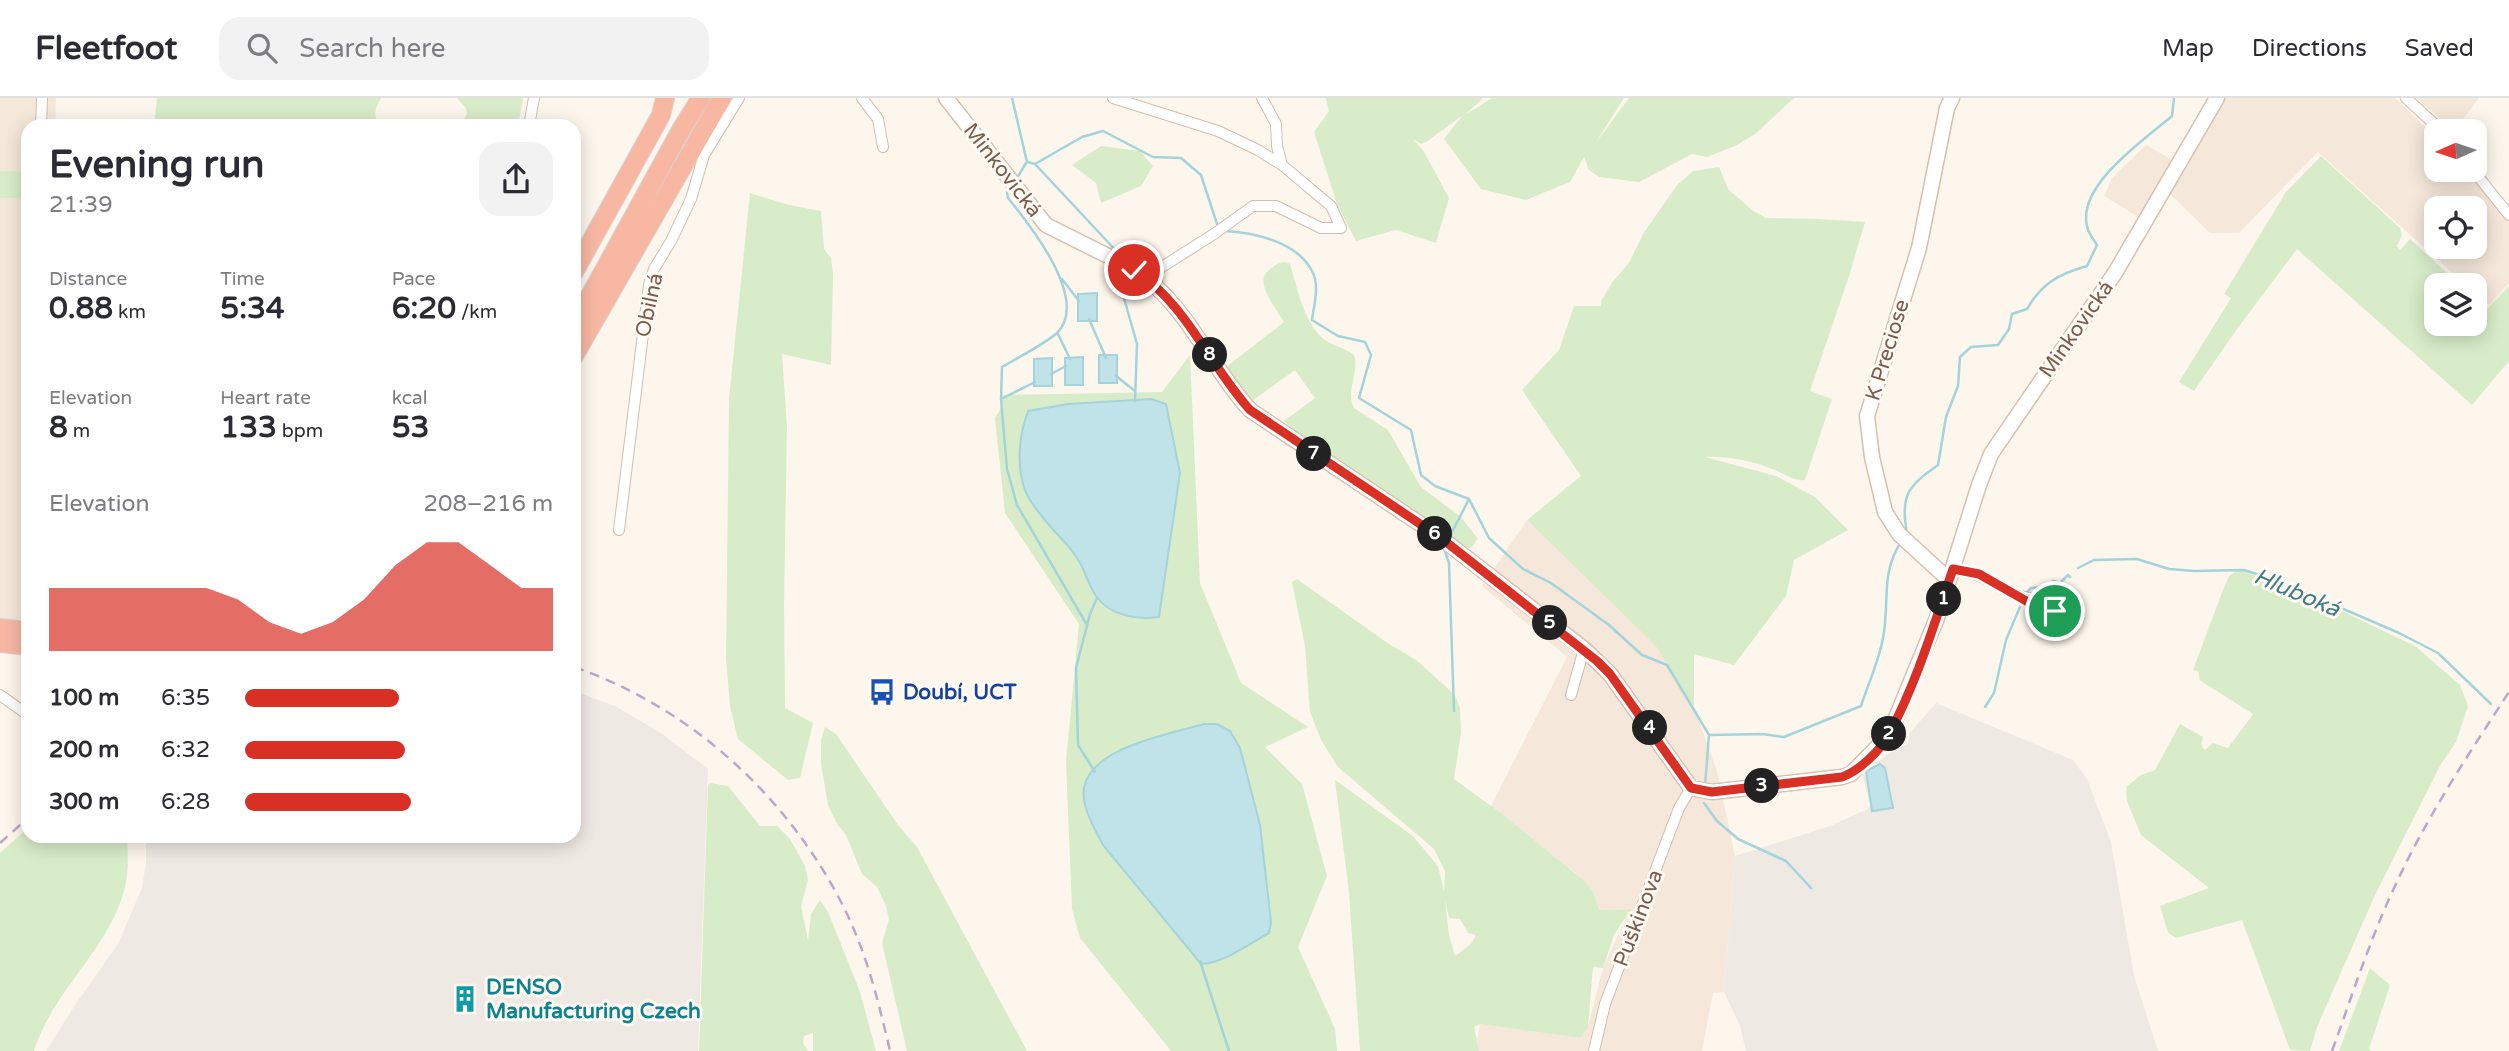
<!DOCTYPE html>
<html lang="en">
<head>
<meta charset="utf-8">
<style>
  :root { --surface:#fff; --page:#f2f2f3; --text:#2b2b33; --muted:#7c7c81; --line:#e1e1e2; --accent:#d93025 }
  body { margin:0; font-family:"Varela Round",sans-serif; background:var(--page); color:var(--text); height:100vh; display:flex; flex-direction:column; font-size:26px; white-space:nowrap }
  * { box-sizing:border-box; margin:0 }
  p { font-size:23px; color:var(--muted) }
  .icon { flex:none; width:38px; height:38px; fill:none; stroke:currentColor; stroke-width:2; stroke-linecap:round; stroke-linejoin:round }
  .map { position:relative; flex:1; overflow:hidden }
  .panel { position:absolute; left:21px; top:21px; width:560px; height:724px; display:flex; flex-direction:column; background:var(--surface); border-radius:21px; box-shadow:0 4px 18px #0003 }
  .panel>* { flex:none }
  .needle { width:46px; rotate:267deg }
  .tools { position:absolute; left:2424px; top:21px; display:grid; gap:14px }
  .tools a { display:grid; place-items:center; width:63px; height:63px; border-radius:14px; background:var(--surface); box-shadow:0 4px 18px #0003; font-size:35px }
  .pin { position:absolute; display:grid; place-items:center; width:60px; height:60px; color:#fff; margin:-30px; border:4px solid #fff; border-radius:50%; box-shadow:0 2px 7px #0007 }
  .km { position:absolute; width:35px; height:35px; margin:-18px; border-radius:50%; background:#222; color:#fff; font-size:19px; line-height:35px; text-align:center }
  .round { display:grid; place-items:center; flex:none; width:74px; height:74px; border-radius:21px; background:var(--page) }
  .overview { display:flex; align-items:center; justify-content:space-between; height:119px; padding:0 28px }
  h1 { font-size:38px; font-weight:700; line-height:52px }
  .metrics { display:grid; grid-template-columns:repeat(3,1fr); gap:10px; height:119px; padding:7px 28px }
  .metrics div { display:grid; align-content:center }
  .metrics b { font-size:30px; font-weight:700 }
  .metrics small { font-size:19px; font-weight:400 }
  .metrics p { font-size:19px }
  .chart { height:196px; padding:14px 28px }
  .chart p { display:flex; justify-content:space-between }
  .chart svg { width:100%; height:126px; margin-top:7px; fill:var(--accent); opacity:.7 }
  ul { padding:0 28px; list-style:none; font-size:23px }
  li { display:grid; grid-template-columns:112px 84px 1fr; align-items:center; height:52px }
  li i { height:18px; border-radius:9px; background:var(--accent) }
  header { display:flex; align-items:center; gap:42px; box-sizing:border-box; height:98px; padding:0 35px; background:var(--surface); border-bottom:2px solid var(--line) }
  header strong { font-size:33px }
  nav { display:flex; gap:38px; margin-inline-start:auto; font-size:24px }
  .search { width:490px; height:63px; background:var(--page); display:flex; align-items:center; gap:18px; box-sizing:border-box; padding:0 24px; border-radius:21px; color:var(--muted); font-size:26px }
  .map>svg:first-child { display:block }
</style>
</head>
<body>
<header>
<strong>Fleetfoot</strong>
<div class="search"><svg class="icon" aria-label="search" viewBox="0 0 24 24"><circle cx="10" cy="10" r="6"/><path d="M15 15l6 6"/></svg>Search here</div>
<nav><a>Map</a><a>Directions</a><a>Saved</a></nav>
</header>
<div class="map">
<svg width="2509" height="953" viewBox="0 0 2509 953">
  <rect width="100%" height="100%" fill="#fdf6ec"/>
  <!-- residential -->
  <path fill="#f5e8da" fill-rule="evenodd" d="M0,0H56L55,28H28V519L8,524L0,522Z
    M2226,0H2395L2436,40V72H2466L2484,91L2509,125V185L2489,207L2475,195L2474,187H2466L2318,54L2239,135H2210L2170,96ZM2436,110H2474V149H2436Z
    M2416,0H2479L2454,33Z
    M2146,47L2174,63L2140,120L2104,98L2112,80Z
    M1527,422L1658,545L1694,609L1717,673L1735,758L1724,894L1713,895L1702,953H1478L1477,943L1480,926L1580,940L1588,928L1603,870L1630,811L1599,812L1593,793L1578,777L1491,708L1567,559L1482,488Z"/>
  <!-- industrial -->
  <path fill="#efe9e4" d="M574,593L615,608L661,635L708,671L698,953H46L75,907L118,846L142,790L146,764V739L574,738Z
    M1936,605L2073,662L2087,681L2111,744L2134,878L2158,953H1746L1740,928L1724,894L1735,758L1830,728L1868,711L1870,706L1862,675L1897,650L1908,646L1910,635Z"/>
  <!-- green -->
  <path fill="#d8ecc9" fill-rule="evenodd" d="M157,0H381C375,10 373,17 379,28H154Z
    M457,0H523L518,28H451L464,21L467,16L466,10Z
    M1326,0H1483L1465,17L1492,0H1624L1595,46L1629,0H1794L1755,36L1737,47L1707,59L1692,56L1639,84L1599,79L1589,72L1584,59L1570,84L1526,102L1481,91L1444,41L1463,17L1426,44L1421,46L1413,41L1423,52L1449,100L1436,145L1396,132L1356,143L1337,106L1314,34L1329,13Z
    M1101,48L1140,53L1153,68L1141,88L1101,105L1096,85L1072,67Z
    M2321,58L2400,130L2402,137L2397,148L2400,152L2410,141L2460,187H2436V226H2474L2475,201L2487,211L2509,188V263L2472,307L2297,151L2237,231L2194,293L2179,284L2231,200L2224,196L2286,94Z
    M1719,69L1728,91L1752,112L1766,120L1819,121L1865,124L1849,178L1810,293L1832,301L1805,382C1795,384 1780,373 1769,370C1749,362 1726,358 1705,359L1776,378L1815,399L1848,432L1794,462L1786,498L1734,567L1694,556V609L1656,548L1527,422L1581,378L1522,292L1559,252L1574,208H1601V203L1612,185L1630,163L1643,136L1677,87L1693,73Z
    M0,73L28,74V100H0Z
    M750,95L789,107L821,113L824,151L831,160L833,176L831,267L782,256L787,329L784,504L785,610L813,625L800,680L788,682L738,641L730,608L726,561L729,301Z
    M1285,164L1290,166C1297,189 1303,220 1320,238C1330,248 1344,249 1354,257C1360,275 1345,292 1354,310L1388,332L1421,389L1461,419L1478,441L1470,451L1293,334L1292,330L1284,323L1315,300L1295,272L1252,303L1225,270L1284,224C1276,210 1253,184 1269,172C1275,167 1278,165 1285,164Z
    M1190,257L1200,485L1241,585L1308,629L1265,649L1302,686L1327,778L1298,849L1335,931L1337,953H1171L1080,840L1072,811L1066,664L1079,526L1005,415L995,320L1001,310L1003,297L1162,294ZM1151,301L1097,500L1077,459L1048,426L1025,394L1028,313L1068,306ZM1204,626H1217L1206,866H1201L1103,747C1095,731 1081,709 1084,690C1091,649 1170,637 1204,626Z
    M2239,471L2342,513L2415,548L2460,587L2468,608L2456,644L2441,666L2375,797L2317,929L2310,953L2290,952L2242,822L2176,840L2168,835L2160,808L2209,790L2141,737L2127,703L2126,689L2141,677L2155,672L2180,626L2203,639L2201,647L2205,652L2213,645L2228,650L2253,616L2204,585L2200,582L2198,573L2193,572L2223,492L2229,478Z
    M1297,481L1389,546L1416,562L1455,597L1460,610L1461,635L1454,681L1502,716L1581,780L1593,793L1599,812L1631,811L1614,837L1603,870L1593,869L1588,929L1580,940L1480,926L1474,929L1479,953H1360L1349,795L1335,682L1413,738L1438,768L1444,794L1445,773L1434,751L1338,669L1321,642L1310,614L1305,548L1292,484ZM1445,802L1449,820L1460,821L1468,835L1476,837L1471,846L1455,858L1449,837Z
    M825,629L836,636L898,727L917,749L1027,953H907L882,845L889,821L886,808L877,789L862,776L846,737L837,726L828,707L821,666V642Z
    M711,685L728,688L760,728H777L790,741L805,768L808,782L801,808L808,842L811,816L820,802L828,814L860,894L876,953H813V935L804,938L803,945L808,953H699L708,687Z
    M28,730V738L127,739C128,757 129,775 124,793C108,852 52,894 34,953H0V755Z
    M2370,870L2390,887L2369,951L2371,953H2339Z"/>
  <!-- water -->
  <path fill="#bfe3e8" stroke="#a5d3da" stroke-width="2" d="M1097,195V223H1078V196Z
    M1099,257H1117V285H1099Z
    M1083,259V287H1065V260Z
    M1052,260V288H1034V261Z
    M1151,301L1166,306L1180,375L1159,519C1137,522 1110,518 1096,498C1088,486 1085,472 1077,460C1070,448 1058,438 1049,427C1041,417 1029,404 1025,392C1016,367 1019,337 1028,313L1068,306Z
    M1204,626H1217L1230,633L1240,650L1260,727L1271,824L1269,835C1249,846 1224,865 1201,866L1103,747C1095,731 1081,709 1084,690C1091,649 1170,636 1204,626Z
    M1880,666L1885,670L1893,710L1872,713L1866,673Z"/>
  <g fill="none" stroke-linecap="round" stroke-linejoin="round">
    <!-- stream -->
    <path stroke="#a5d3da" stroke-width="2.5" d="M1012,0L1027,64L1035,66L1082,39L1103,33L1153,59L1181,60L1201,77L1217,126
      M1035,66L1120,157
      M1017,80L1026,65
      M1007,94L1008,100C1029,126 1089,200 1058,234C1047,245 1017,260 1002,269L1001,301L1007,371L1017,407L1087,527
      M1226,133C1256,135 1297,144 1312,173C1320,187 1314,207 1312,222L1338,238L1365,244L1371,257L1359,300L1411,332L1421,377L1435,388L1469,401L1489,440L1523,471L1551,485L1609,527L1642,557L1667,567L1709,637L1763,636L1784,639L1861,608C1868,586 1879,563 1883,540C1890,504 1880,476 1901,444
      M1127,177L1122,193L1137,246L1135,303
      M1062,181L1079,203
      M1089,221L1106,260
      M1058,236L1070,261
      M1051,276L1066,268
      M1116,278L1135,293
      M1001,301L1035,284
      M1907,435C1900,398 1907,389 1938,367L1946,319L1958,288L1960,259L1971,249L1998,247L2009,231L2012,216L2027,211C2042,185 2059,176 2087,168L2097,147C2093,141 2088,135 2087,128C2077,87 2145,41 2172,18L2174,0
      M1451,436L1469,401
      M1444,450L1449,465L1454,613
      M2078,470L2094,462L2137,461L2169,471L2194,473L2244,472L2279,483L2399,535L2438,555L2491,606
      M2027,494L2031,490L2048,489L2053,483L2060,485L2068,477L2070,479
      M1985,609L1994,595L2006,542L2022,504
      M1095,674L1078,647L1076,570L1090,516L1097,500
      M1705,688L1709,637
      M1704,705L1717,723L1738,741L1786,763L1811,790
      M1200,863L1229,953"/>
    <defs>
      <path id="street" d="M862,0L878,21L883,49
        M1113,0L1218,33L1258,52L1282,67L1331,108L1341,130H1321L1276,108H1253L1214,136L1146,179
        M1262,0L1276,26L1277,48L1282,67
        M2406,0L2442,33
        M41,28L42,0
        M529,28L534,0
        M2473,72L2509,117
        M619,432L649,187L654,171L671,143L691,101L704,57L739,0
        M1953,471C1988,476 2019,500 2049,516L2061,506L2014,497
        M0,597L28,617
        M1571,597L1584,551
        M1594,953L1605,906L1679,710L1691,690"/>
      <path id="secondary" d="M946,0L1046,127L1134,171C1187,206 1209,267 1250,312L1441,440L1584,551L1610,576L1691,690L1712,694L1842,679L1851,676L1889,637L1937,520L1979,387L1991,356L2115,175L2217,0
        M1949,482L1899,436L1885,414L1872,359L1867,318L1919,150L1947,10L1952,0"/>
      <path id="highway" d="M574,174L661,17L665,0
        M574,227L682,30L701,0
        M574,258L722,0
        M0,530L28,533
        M0,545L28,548"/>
    </defs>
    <!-- street casing -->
    <use href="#street" stroke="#d1beb0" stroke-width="12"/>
    <!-- secondary casing -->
    <use href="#secondary" stroke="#d6c0b0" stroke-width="17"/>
    <!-- highway casing -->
    <use href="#highway" stroke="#dad1cd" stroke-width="20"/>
    <!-- street -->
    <use href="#street" stroke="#fff" stroke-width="10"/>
    <!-- secondary -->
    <use href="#secondary" stroke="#fff" stroke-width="14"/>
    <!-- highway -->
    <use href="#highway" stroke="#f7b7a3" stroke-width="18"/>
    <!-- rail -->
    <path stroke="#b9a8c9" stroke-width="2.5" stroke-dasharray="10 7" stroke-linecap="butt" d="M574,569C689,609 784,695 840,802C865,849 878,901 890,953
      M0,745L28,720
      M2332,953C2352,898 2370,841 2395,788C2426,720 2468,657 2509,594"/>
  </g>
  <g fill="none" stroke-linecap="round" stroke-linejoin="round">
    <defs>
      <path id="route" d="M1134,172C1187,206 1209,267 1250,312L1441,440L1597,563L1610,576L1691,690L1712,694L1842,679C1859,673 1881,652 1889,636C1917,584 1934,526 1953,471L1979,476L2049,516L2055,513"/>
    </defs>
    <!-- route casing -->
    <use href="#route" stroke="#fff" stroke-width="14"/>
    <!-- route -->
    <use href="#route" stroke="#d93025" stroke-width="9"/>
  </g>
  <!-- icons -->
  <defs>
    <symbol id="bus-bare" viewBox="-9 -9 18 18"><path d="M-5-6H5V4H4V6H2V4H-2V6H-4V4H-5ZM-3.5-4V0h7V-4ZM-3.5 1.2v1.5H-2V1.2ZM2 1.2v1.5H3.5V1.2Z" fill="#1a4fb4" stroke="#fffaf3" stroke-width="2.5" paint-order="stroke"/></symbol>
    <symbol id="building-bare" viewBox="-9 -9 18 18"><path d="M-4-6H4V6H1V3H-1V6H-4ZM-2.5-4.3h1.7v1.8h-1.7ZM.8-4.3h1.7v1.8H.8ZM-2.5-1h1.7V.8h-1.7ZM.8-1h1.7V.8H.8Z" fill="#0f9aa8" stroke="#fffaf3" stroke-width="2.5" paint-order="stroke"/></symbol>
  </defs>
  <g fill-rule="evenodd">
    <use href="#bus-bare" x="863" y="575" width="38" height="38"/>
    <use href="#building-bare" x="446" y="882" width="38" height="38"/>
  </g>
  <g text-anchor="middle" stroke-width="6" stroke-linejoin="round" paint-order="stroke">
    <!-- street labels -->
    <g font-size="21" fill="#7a5c4d" stroke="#fffaf3">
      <text transform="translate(1003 72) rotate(52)" y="7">Minkovická</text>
      <text transform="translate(649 207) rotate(-78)" y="7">Obilná</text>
      <text transform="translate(2076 231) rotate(-55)" y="7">Minkovická</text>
      <text transform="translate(1887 252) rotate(-73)" y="7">K Preciose</text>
      <text transform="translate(1638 820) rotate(-69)" y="7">Puškinova</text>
    </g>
    <!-- transit labels -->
    <g font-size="21" font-weight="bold" fill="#164399" stroke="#fffaf3" text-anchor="start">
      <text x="903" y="601">Doubí, UCT</text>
    </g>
    <!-- culture labels -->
    <g font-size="21" font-weight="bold" fill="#0d838f" stroke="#fffaf3" text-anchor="start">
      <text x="486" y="896">DENSO<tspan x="486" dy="24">Manufacturing Czech</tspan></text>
    </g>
    <!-- water labels -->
    <g font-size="23" font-style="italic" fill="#437c86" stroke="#fffaf3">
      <text transform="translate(2297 494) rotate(23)" y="8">Hluboká</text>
    </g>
  </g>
</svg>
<div class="tools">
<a><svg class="needle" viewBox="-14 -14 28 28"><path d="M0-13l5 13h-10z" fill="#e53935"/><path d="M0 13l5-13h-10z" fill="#7c7c81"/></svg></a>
<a><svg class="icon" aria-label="locate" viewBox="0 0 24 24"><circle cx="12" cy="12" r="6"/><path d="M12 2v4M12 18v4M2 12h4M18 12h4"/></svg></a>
<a><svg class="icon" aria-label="layers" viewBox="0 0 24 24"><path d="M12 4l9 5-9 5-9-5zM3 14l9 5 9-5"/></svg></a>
</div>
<div class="pin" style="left:2055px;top:513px;background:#1e9e55"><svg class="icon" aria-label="arrive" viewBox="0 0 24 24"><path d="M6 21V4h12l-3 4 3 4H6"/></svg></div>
<div class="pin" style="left:1134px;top:172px;background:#d93025"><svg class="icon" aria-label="check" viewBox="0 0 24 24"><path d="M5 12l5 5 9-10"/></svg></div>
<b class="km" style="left:1944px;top:501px">1</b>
<b class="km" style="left:1889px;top:636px">2</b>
<b class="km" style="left:1762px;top:688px">3</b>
<b class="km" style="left:1650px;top:630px">4</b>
<b class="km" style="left:1550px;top:525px">5</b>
<b class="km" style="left:1435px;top:436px">6</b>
<b class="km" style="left:1314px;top:356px">7</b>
<b class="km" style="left:1210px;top:257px">8</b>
<section class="panel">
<div class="overview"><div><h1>Evening run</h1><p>21:39</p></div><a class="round"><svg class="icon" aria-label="share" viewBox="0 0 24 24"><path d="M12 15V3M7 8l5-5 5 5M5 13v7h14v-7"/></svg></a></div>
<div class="metrics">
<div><p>Distance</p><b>0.88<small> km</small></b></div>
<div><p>Time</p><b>5:34</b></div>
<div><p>Pace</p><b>6:20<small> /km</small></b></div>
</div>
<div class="metrics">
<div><p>Elevation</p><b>8<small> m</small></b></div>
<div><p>Heart rate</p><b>133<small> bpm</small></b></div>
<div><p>kcal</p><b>53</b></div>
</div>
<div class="chart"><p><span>Elevation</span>208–216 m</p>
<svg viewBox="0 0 160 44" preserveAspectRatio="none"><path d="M0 44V22L10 22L20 22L30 22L40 22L50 22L60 26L70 34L80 38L90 34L100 26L110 14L120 6L130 6L140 14L150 22L160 22V44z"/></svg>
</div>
<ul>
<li><b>100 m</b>6:35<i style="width:50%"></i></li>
<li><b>200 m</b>6:32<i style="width:52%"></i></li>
<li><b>300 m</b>6:28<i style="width:54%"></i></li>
</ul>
</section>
</div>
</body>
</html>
